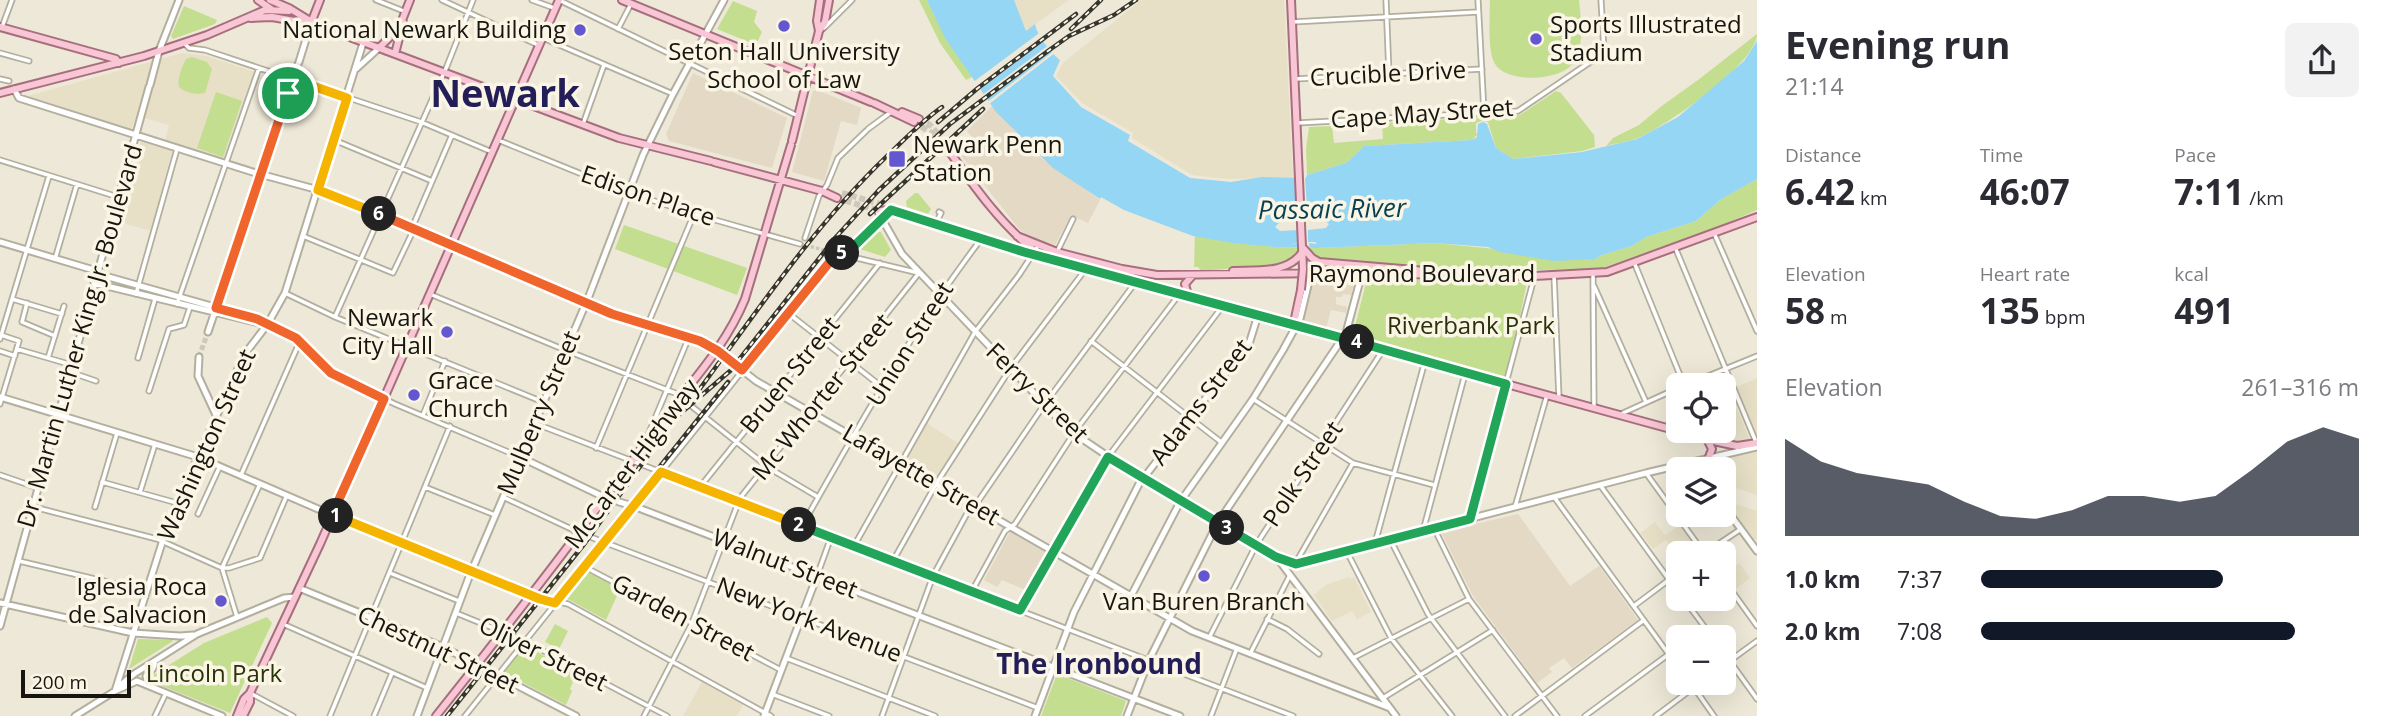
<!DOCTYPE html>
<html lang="en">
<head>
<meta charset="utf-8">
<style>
  :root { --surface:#fff; --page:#f2f2f3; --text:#2b2b33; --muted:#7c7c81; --accent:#111827 }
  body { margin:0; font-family:"Open Sans",sans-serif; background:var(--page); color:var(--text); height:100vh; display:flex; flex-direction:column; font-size:26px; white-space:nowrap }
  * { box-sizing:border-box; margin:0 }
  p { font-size:23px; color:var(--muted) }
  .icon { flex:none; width:38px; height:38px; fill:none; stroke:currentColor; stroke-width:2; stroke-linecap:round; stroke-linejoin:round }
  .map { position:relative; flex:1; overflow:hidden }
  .panel { display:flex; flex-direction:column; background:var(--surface); width:630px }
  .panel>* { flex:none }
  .tools { position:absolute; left:1666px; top:373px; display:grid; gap:14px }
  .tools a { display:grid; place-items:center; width:70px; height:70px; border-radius:10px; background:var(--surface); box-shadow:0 7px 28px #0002; font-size:35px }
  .scale { position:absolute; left:21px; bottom:18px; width:110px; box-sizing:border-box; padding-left:7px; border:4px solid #16150f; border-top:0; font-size:19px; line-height:24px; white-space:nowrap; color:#16150f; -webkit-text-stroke:5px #faf5e4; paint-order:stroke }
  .pin { position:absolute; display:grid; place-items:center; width:60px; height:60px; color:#fff; margin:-30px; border:4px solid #fff; border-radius:50%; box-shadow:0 2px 7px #0007 }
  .km { position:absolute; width:35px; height:35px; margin:-18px; border-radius:50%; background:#222; color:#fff; font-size:19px; line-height:35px; text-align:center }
  .round { display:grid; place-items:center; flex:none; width:74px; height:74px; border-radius:10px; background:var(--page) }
  .headline { display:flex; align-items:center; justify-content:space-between; height:119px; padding:0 28px }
  h1 { font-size:38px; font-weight:700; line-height:52px }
  .metrics { display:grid; grid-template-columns:repeat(3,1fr); gap:10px; height:119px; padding:7px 28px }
  .metrics div { display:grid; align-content:center }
  .metrics b { font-size:35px; font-weight:700 }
  .metrics small { font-size:19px; font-weight:400 }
  .metrics p { font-size:19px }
  .chart { height:196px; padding:14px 28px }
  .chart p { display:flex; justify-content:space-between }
  .chart svg { width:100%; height:126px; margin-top:7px; fill:var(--accent); opacity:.7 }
  ul { padding:0 28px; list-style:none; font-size:23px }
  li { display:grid; grid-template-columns:112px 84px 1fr; align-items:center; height:52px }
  li i { height:18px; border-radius:9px; background:var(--accent) }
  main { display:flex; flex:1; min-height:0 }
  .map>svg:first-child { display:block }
</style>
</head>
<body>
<main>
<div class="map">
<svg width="1757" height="716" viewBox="0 0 1757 716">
  <rect width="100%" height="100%" fill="#ede8d7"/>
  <!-- commercial -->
  <path fill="#e3d9c4" d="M693,73L787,118L772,168L669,141L666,134Z
    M817,90L861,108L857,125L841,121L824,181L792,172L813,91Z
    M992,106L1040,157L1100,200L1088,223L1071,215L1055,245L1030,237L1019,229L960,154L959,148L971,136L967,131Z
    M1315,278L1355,279L1351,295L1343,294L1342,297H1336V304L1347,307L1346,313L1331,310L1326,328L1303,321Z
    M1518,514L1570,586L1599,566L1638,620L1572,668L1564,658L1549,668L1552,672L1537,683L1473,596L1441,532Z
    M1010,532L1047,553L1026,590L1002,580L997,587L984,580Z"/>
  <!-- built -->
  <path fill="#e7e0c7" d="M1014,0H1069L1026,31Z
    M1141,0H1284L1293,178L1228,179L1192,175L1132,138L1133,133L1082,103L1056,76L1063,63Z
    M182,53L206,56L255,72L224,158L165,140L169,125L137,116L131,129L28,96Z
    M141,140L172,150L151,231L116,221Z
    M1757,378V436L1734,388Z
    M1733,400L1750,440L1740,442L1711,434L1710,431L1724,430V404Z
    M925,422L961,445L936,484L899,463Z
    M1757,451V495L1733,487L1729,462L1730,458Z
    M1726,501L1757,511V540L1753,539Z
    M1655,522L1665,535L1681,524L1699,553H1678V557L1666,540L1653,549L1640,533Z
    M1739,563L1750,578L1736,589L1724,573Z
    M1348,577L1350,579L1354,577L1371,612L1357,619L1352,611L1332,621L1314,595L1326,585Z
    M703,680L744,703L737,716H683Z"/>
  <!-- green -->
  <path fill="#c3de8f" d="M919,0H927L949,42L972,77L966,80L940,43Z
    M1490,0H1579C1581,20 1585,46 1573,63C1561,81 1507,84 1495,64C1487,51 1490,16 1490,0Z
    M733,1L757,11L754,22L762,32L756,45L717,29Z
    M184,6L217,20L215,24L173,39L171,36Z
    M1757,34C1757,63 1665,127 1638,138C1628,142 1616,143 1606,146L1613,138L1639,125L1663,105L1698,80Z
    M192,57L207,62L212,69L205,93C197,95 185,93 179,87C177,78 182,67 186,59Z
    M1556,91L1561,93L1594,135L1595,147L1582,151L1513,159L1496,148L1488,122L1481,121L1476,123V133L1478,134L1472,140L1364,146L1346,163L1307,175L1306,149L1309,127L1332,126L1334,143L1383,139L1382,123L1520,115Z
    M216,92L242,101L223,157L197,148Z
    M1757,179V210L1706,232L1599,269L1473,271L1323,259C1294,251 1301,259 1276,265L1201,271L1198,267H1194L1195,236L1274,247L1317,248L1435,243L1595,259L1602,255L1632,246L1646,237L1696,221L1720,200Z
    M915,193H918L931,209L928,214L907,207L906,201Z
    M624,225L747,268L737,295L615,249Z
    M877,231L881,232L891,250L885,257L860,249Z
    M1367,279L1527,282L1506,384L1353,334Z
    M1730,458L1729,462L1733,487L1724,485V469H1703L1700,466Z
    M585,571L620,589L606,620L564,597Z
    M267,617L272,623L230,713L150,681V677L204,643Z
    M555,624L568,631L559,649L545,642Z
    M138,639L172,640L173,641L129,669Z
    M525,645L576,674L570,689L572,691L566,705L504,673Z
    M1057,674L1126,701L1121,716H1041Z"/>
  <!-- water -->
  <path fill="#95d6f4" d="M927,0H1014L1026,31L1035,24C1037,35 1050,52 1060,60L1053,76L1081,107L1130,135L1128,141L1190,178L1231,182L1262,177L1306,178L1307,175L1346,163L1364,146L1472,140L1477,137L1478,124L1483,122L1487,124L1496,148L1513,159L1582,152L1637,139L1678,117L1744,61L1757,41V179L1720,200L1696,221L1646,237L1632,246L1602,255L1595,259L1554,261L1500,252L1488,247L1435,243L1317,248L1274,247L1233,243L1193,236L1124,210L1101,197L1100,199L1053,168L996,112L945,38Z"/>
  <!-- pier -->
  <path fill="#ede8d7" d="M1042,31L1047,38L978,91L972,83Z
    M1050,44L1054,48L985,100L981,96Z
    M1055,50L1056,52L988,105L986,102L990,100Z
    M1295,178H1305L1307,206L1314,205L1307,208V220H1324L1329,224L1326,228L1308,230V242H1315L1317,244L1309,243L1310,251H1298V243L1290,245L1299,242L1298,230L1280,231L1275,227L1280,222L1297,220V208L1289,206L1297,207Z"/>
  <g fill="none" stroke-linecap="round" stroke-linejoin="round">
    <!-- street-tunnel -->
    <path stroke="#cdc8b9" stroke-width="3.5" stroke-dasharray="3.5 2" stroke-linecap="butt" d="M800,244L836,253"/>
    <!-- secondary-tunnel -->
    <path stroke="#cdc8b9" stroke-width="5" stroke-dasharray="5 2.5" stroke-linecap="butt" d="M199,357L208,332"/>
    <!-- primary-tunnel -->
    <path stroke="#cdc8b9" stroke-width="6" stroke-dasharray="6 3" stroke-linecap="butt" d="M919,119L930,125L939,135
      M914,122L933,134L946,149
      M842,193L884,205
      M837,198L879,211"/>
    <defs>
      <path id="street" d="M376,0L406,12
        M442,0L538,45
        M532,0L554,8
        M559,0L798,116
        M1386,0L1389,74
        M1478,0L1484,113
        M1292,22L1478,12
        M2,27L12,0
        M824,28L852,0
        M618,29L631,4
        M543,38L673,94
        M185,44L189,48L205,50L421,122L492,152
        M0,53L29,61
        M0,79L9,81
        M1295,79L1482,69
        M1297,123L1518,111L1602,54L1604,50L1601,0
        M583,124L604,65
        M868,129L891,112
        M334,140L432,181
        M498,140L621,190L694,214L800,244
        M0,160L118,197
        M936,223L941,213L939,212
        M412,228L452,135
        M1714,233L1757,331
        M303,236L393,273L414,229
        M805,238L819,196L827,185L838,158L866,131
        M1675,247L1756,442
        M1057,252L1073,219
        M847,253L882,217
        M55,259L77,184
        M1634,262L1684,385
        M1593,274L1594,408
        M1554,275L1559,399
        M1594,286L1646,402
        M285,293L335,317L543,402
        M136,294L177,149
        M430,294L565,350L675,393L769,468L818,497
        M12,299L62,314
        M27,303L22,322L55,336
        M177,304L259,68
        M788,313L882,387
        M335,317L447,66L473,0
        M0,339L49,176
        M1091,341L1221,442
        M17,349L72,365
        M0,351L15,356
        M48,358L64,306
        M138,358L155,299
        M70,372L96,381
        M1686,385L1757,356
        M149,391L169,329L184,325L190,307
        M384,399L393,403
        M1253,399L1353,463L1434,485
        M0,404L19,341L1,335
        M395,404L520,457
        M1621,414L1678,388
        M423,415L445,361
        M534,423L1293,716
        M648,435L689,337
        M596,448L694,214
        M1646,473L1704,553
        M0,475L38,488
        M241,475L300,341
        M102,482L177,503
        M1600,485L1678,592
        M425,487L495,515
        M700,487L880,263
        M140,492L155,444
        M503,497L580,533L1038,708
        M1554,497L1678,667
        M34,507L157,539L222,568H229L260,558L287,495
        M95,507L117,433
        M1515,507L1547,395
        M198,514L220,466
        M1470,518L1534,278
        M802,526C858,427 913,328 982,238
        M1434,528L1469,599L1557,716
        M1423,531L1465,374
        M1390,539L1428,614L1505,716
        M1375,543L1425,361
        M854,546L975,332L1019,275L1038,246
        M1346,550L1391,638L1452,716
        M1705,553L1741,529
        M19,561L146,591
        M893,561L936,484L1010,369L1085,270
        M1295,564L1353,463
        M585,567L781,670
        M390,573L459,601
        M817,576L831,537
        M1724,580L1757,626
        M972,591L1005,531L1015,524L1076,430L1178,296
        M532,596L568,604L771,716
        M1683,598L1712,637
        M1634,606L1678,573
        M1020,610L1107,458L1222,307
        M456,613L525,641L667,716
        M237,617L222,568L260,484
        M1267,619L1287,629L1319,654
        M283,624L427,688
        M1209,638L1256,545L1383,350
        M1724,653L1757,699
        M1250,654L1290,575
        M786,658L935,716
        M1353,658L1469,599
        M1724,665L1757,641
        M1690,682L1714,716
        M250,693L293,716
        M772,694L829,716
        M1383,698L1493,630
        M155,716L166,693
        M330,716L450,426
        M374,716L392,673
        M465,716L837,253
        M644,716L692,623L740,498L919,273L836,253
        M882,716L933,576L970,508L977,503L1044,405L1135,283
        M1211,716L1237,648
        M1515,716L1644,620
        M1585,716L1669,654
        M1656,716L1701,682"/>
      <path id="secondary" d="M299,62L311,23
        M356,69L379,48
        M150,85L159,51L179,0
        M14,89L19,98L256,173L326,192L612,314L700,341L718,351L756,381L1192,631L1390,708
        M878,212L902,254L1069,430L1146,482L1287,562L1295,564L1646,473L1757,447
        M0,242L97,271L105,276L257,319L296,338L331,373L384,399
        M94,283L264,324
        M208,332L298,64
        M199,357L198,376L216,415
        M0,397L198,457L332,515L532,596
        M206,439L208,456L212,462
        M520,457L606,498L636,507L1180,716
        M1724,506L1757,551
        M1278,559L1396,716
        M299,588L443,647L576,716
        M1131,596L1180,502L1253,399L1283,350L1300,319L1311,273
        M0,603L133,633L180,636L193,635
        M0,626L149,87
        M148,685L146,676L153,668L155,661
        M117,688L134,674L197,634L284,598L295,597
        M115,691L168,524L244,355L267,325L285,293L363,43
        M75,716L115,691L137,681L222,716
        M417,716L469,577L589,296L643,155L673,94L724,0
        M764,716L817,576
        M1035,716L1074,612L1139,484L1250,341L1258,315
        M1127,716L1149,660L1217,524L1346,333L1362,273"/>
      <path id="primary" d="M258,0L271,9
        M270,0L289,8L315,24L619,138L711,161
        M622,0L871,102
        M1291,0L1303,269
        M251,18L272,17L300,22L307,21
        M311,23L320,0
        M0,27L116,59L119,63
        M819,31L817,21L820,0
        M379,48L399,28L410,0
        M395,54L403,22
        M0,93L144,56L207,35L265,10L289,11
        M874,103L914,122
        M902,112L919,119
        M792,141L819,31L825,22L829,0
        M947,148C973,185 1003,228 1040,255
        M714,162L822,191L837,198
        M879,211L891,210L905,214L1024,252L1718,442L1737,446L1757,443
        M1017,236L1057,252L1122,269L1157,275L1323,273L1534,276L1607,272L1757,217
        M1304,249L1312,258L1319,262L1426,271
        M1233,271C1257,270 1289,274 1303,251
        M1188,295L1185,284L1192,276
        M1295,325V318L1301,290
        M1707,439L1712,449L1709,457
        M237,716L244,699L250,693
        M243,716L250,702V693L320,544L559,0
        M436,716C511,622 584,527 655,430C687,386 724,350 745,299L791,145"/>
    </defs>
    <!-- street casing -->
    <use href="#street" stroke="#b3af9e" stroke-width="7"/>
    <!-- secondary casing -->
    <use href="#secondary" stroke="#b3af9e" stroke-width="9"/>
    <!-- primary casing -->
    <use href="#primary" stroke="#a76f7e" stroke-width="10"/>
    <!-- street -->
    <use href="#street" stroke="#fff" stroke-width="3.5"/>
    <!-- secondary -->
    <use href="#secondary" stroke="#fff" stroke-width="5"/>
    <!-- primary -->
    <use href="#primary" stroke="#f9c6d5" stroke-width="6"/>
    <defs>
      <path id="rail" d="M1071,29L1101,0
        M938,122L978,88L1076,14
        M870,214L983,109
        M699,390C758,310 814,226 886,157C904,140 922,121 942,107
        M574,573L728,382
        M447,716L585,543L675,418L730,371L836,237L879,190L950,124L1048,51L1069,36L1114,15L1136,0"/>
    </defs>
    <!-- rail casing -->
    <use href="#rail" stroke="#36352d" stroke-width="4.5"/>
    <!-- rail -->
    <use href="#rail" stroke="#faf5e4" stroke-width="2" stroke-dasharray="5" stroke-linecap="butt"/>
    <defs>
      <path id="primary-bridge" d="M1301,290L1303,269"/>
    </defs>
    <!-- primary-bridge casing -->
    <use href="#primary-bridge" stroke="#a76f7e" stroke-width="10" stroke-linecap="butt"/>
    <!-- primary-bridge -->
    <use href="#primary-bridge" stroke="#f9c6d5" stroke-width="6"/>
  </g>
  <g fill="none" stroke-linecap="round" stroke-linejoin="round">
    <defs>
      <path id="split-1" d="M288,93L216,308L257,319L296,338L331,373L384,399L332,515L336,516"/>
      <path id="split-2" d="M336,516L540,599L555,603L661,472L799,525"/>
      <path id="split-3" d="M799,525L1020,610L1108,457L1227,528"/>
      <path id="split-4" d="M1227,528L1276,557L1296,564L1470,519L1506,384L1357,342"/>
      <path id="split-5" d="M842,253L846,254L891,210L1024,252L1357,342"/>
      <path id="split-6" d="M379,214L612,314L700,341L718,351L742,370L837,253H842"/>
      <path id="split-7" d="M288,93L293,79L347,98L318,190L379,214"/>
    </defs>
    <!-- split-1 casing -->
    <use href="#split-1" stroke="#fff" stroke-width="14"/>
    <!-- split-2 casing -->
    <use href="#split-2" stroke="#fff" stroke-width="14"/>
    <!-- split-3 casing -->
    <use href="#split-3" stroke="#fff" stroke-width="14"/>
    <!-- split-4 casing -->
    <use href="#split-4" stroke="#fff" stroke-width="14"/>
    <!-- split-5 casing -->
    <use href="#split-5" stroke="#fff" stroke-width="14"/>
    <!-- split-6 casing -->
    <use href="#split-6" stroke="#fff" stroke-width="14"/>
    <!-- split-7 casing -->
    <use href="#split-7" stroke="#fff" stroke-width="14"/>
    <!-- split-1 -->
    <use href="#split-1" stroke="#f0652b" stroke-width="9"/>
    <!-- split-2 -->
    <use href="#split-2" stroke="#f5b400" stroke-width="9"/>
    <!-- split-3 -->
    <use href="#split-3" stroke="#22a559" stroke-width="9"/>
    <!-- split-4 -->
    <use href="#split-4" stroke="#22a559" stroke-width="9"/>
    <!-- split-5 -->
    <use href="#split-5" stroke="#22a559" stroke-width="9"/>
    <!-- split-6 -->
    <use href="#split-6" stroke="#f0652b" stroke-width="9"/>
    <!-- split-7 -->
    <use href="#split-7" stroke="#f5b400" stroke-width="9"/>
  </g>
  <!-- markers -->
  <g fill="#6257d0" stroke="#faf5e4" stroke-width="2.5">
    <circle cx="784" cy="26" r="7"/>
    <circle cx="580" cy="30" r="7"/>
    <circle cx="1536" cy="39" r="7"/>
    <rect x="888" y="150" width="18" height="18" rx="3.5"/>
    <circle cx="447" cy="332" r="7"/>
    <circle cx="414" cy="395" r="7"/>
    <circle cx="1204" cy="576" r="7"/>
    <circle cx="221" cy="601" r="7"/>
  </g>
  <g text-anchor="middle" stroke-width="7" stroke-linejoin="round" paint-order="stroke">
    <!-- poi labels -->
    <g font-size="24" fill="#16150f" stroke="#faf5e4" text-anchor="start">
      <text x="1550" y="33">Sports Illustrated<tspan x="1550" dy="28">Stadium</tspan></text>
      <text x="566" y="38" text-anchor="end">National Newark Building</text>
      <text x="784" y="60" text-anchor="middle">Seton Hall University<tspan x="784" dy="28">School of Law</tspan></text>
      <text x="913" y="153">Newark Penn<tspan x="913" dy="28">Station</tspan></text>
      <text x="433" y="326" text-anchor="end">Newark<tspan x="433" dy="28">City Hall</tspan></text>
      <text x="428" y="389">Grace<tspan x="428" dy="28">Church</tspan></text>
      <text x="207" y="595" text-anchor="end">Iglesia Roca<tspan x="207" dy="28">de Salvacion</tspan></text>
      <text x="1204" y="610" text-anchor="middle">Van Buren Branch</text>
    </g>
    <!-- street labels -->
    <g font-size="24" fill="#16150f" stroke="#faf5e4">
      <text transform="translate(1388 74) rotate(-3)" y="8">Crucible Drive</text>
      <text transform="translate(1422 114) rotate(-4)" y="8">Cape May Street</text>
      <text transform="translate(648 196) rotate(19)" y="8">Edison Place</text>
      <text x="1422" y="282">Raymond Boulevard</text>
      <text transform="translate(80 336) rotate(-74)" y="8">Dr. Martin Luther King Jr. Boulevard</text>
      <text transform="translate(910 344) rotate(-58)" y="8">Union Street</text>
      <text transform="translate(790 375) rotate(-51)" y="8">Bruen Street</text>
      <text transform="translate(1037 393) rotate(44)" y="8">Ferry Street</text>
      <text transform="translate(822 397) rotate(-51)" y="8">Mc Whorter Street</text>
      <text transform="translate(1201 402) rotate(-53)" y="8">Adams Street</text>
      <text transform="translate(539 413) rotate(-67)" y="8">Mulberry Street</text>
      <text transform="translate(207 445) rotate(-66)" y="8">Washington Street</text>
      <text transform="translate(632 464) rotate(-53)" y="8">McCarter Highway</text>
      <text transform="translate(1303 474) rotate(-56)" y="8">Polk Street</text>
      <text transform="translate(921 475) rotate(30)" y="8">Lafayette Street</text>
      <text transform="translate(785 564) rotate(21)" y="8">Walnut Street</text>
      <text transform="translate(683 618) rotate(28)" y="8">Garden Street</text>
      <text transform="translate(809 620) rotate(21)" y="8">New York Avenue</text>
      <text transform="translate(438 650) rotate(25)" y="8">Chestnut Street</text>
      <text transform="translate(543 654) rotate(26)" y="8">Oliver Street</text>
    </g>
    <!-- park labels -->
    <g font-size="24" fill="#28330a" stroke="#faf5e4">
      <text x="1471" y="334">Riverbank Park</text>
      <text x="214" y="682">Lincoln Park</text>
    </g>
    <!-- water labels -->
    <g font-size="26" font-style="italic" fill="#073f53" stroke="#faf5e4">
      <text transform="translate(1332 209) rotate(-1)" y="9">Passaic River</text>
    </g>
    <!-- quarter labels -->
    <g font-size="28" font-weight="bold" fill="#241e58" stroke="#faf5e4">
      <text x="1099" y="674">The Ironbound</text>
    </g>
    <!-- town labels -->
    <g font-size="38" font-weight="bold" fill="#241e58" stroke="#faf5e4">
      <text x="505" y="107">Newark</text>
    </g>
  </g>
</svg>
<div class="tools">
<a><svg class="icon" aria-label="locate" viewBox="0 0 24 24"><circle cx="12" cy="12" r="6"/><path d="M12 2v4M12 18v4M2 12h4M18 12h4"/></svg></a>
<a><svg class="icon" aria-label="layers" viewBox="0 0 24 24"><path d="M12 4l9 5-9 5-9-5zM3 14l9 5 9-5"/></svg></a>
<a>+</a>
<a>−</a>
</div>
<div class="scale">200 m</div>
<div class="pin" style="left:288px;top:93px;background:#1e9e55"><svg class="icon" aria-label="arrive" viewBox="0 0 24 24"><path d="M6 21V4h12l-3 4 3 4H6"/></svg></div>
<b class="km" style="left:336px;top:516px">1</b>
<b class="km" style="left:799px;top:525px">2</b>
<b class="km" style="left:1227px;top:528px">3</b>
<b class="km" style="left:1357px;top:342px">4</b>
<b class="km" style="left:842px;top:253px">5</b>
<b class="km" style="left:379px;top:214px">6</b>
</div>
<section class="panel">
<div class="headline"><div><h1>Evening run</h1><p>21:14</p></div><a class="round"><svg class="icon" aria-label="share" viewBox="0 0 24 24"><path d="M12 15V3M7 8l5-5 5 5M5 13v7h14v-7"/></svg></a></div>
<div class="metrics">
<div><p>Distance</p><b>6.42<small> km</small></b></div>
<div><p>Time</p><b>46:07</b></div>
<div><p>Pace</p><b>7:11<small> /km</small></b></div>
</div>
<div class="metrics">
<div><p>Elevation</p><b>58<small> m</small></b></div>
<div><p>Heart rate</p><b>135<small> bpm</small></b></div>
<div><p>kcal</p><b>491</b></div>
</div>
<div class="chart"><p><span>Elevation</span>261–316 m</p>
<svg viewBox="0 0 160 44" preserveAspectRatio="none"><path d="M0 44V10L10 18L20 22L30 24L40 26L50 32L60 37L70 38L80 35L90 30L100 30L110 32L120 30L130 21L140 11L150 6L160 10V44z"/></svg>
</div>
<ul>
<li><b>1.0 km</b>7:37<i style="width:64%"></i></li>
<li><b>2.0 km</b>7:08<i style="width:83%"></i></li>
</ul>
</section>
</main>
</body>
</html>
